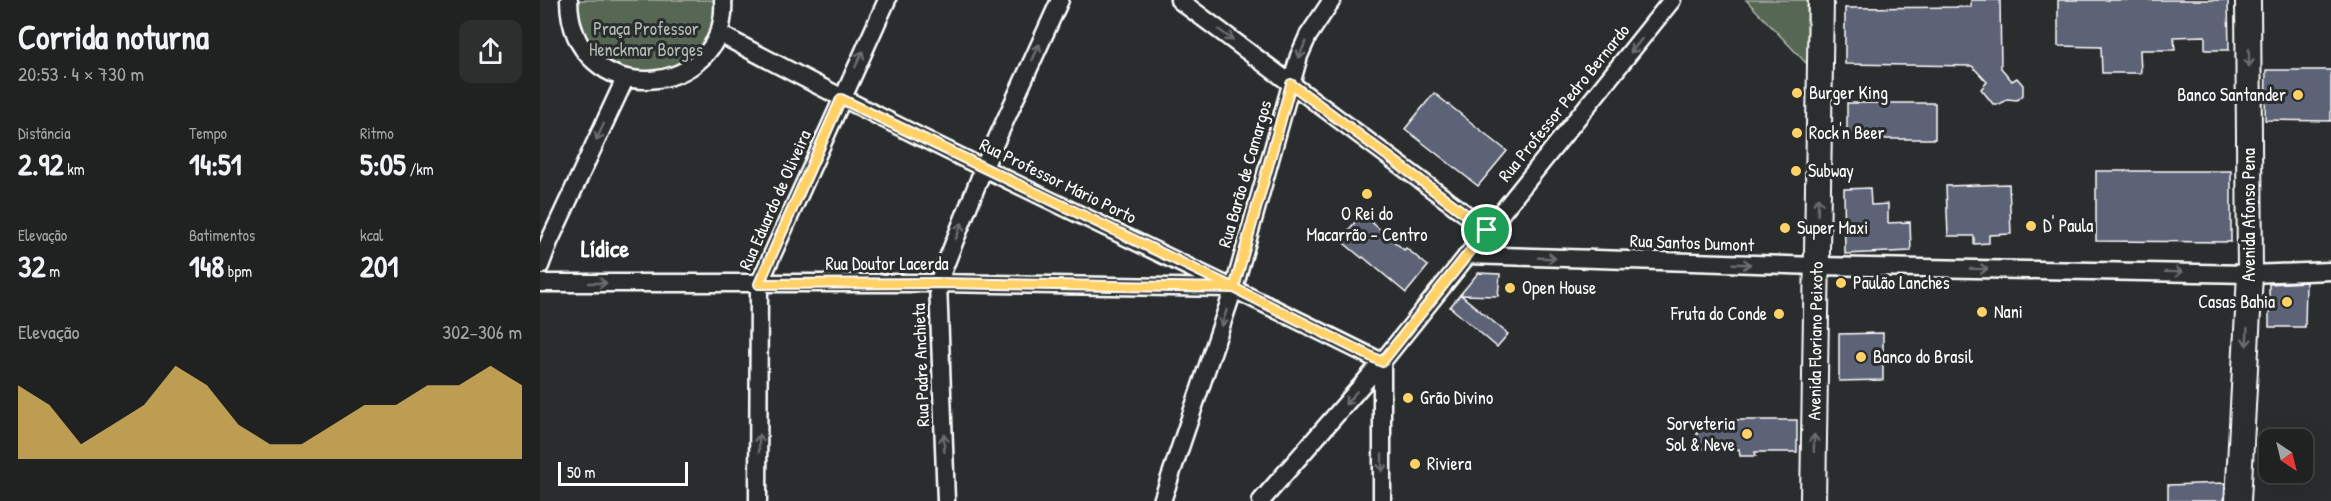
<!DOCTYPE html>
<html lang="pt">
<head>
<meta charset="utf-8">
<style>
  :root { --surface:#202222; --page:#2d2f2f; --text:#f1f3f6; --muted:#a2a4a5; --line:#3d3f40; --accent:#ffd166 }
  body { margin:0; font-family:"Patrick Hand",sans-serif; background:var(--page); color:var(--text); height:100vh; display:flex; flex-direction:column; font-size:22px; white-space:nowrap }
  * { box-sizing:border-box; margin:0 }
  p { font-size:20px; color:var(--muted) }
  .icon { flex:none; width:33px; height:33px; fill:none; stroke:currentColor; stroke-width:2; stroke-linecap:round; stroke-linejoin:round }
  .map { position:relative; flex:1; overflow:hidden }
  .sheet { display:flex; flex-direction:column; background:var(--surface); width:540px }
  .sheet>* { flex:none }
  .needle { width:39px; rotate:145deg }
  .tools { position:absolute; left:1719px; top:429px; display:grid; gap:12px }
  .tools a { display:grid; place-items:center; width:54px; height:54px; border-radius:12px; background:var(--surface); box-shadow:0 6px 24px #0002,0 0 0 2px var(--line); font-size:30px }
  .scale { position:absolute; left:18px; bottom:15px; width:130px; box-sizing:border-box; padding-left:6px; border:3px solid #fff; border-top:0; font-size:16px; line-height:21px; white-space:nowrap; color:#fff; -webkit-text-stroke:4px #2a2d2e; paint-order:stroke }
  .pin { position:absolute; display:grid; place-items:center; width:51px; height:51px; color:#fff; margin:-26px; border:3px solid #fff; border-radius:50%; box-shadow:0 2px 6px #0007 }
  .round { display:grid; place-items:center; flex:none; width:63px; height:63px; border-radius:12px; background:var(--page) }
  .summary { display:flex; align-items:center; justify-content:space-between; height:102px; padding:0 18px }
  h1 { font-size:33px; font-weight:800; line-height:45px }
  .metrics { display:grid; grid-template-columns:repeat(3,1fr); gap:9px; height:102px; padding:6px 18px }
  .metrics div { display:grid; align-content:center }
  .metrics b { font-size:30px; font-weight:800 }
  .metrics small { font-size:16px; font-weight:400 }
  .metrics p { font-size:16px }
  .chart { height:168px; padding:12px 18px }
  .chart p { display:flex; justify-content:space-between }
  .chart svg { width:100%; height:108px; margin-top:6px; fill:var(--accent); opacity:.7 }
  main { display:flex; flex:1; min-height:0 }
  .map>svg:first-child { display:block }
</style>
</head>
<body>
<main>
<section class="sheet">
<div class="summary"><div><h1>Corrida noturna</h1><p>20:53 · 4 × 730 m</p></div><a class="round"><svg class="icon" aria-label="share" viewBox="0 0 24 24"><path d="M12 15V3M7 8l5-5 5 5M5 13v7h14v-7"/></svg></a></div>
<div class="metrics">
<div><p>Distância</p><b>2.92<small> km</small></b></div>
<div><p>Tempo</p><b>14:51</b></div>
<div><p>Ritmo</p><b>5:05<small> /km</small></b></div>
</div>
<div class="metrics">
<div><p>Elevação</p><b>32<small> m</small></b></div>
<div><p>Batimentos</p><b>148<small> bpm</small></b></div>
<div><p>kcal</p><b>201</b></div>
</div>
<div class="chart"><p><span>Elevação</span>302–306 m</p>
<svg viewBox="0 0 160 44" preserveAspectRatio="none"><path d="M0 44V14L10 22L20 38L30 30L40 22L50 6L60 14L70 30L80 38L90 38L100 30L110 22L120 22L130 14L140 14L150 6L160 14V44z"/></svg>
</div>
</section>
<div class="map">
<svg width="1791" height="501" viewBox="0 0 1791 501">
  <rect width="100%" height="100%" fill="#2a2d2e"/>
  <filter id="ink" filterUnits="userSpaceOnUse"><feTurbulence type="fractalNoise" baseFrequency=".0167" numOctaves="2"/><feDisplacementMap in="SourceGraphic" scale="12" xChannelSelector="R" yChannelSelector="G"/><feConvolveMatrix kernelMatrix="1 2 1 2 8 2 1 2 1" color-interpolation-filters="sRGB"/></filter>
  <g filter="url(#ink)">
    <!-- green -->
    <path fill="#576852" stroke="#abb4a8" stroke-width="1.5" d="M31,0H181L176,32L149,65L85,77L45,50Z
      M1206,0H1267L1268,65Z"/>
    <!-- building -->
    <path fill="#5d6476" stroke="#fff" stroke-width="1.5" d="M1431,0H1460L1461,68L1472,81L1477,78L1483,85V95L1477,100L1467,99L1460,104H1453L1441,89L1447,82L1432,66L1305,64V8L1431,7Z
      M1518,0H1688L1689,50H1665V36L1634,37L1635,50H1600L1601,73H1562L1561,47L1518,46Z
      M1726,70H1791V121L1725,120Z
      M894,93L967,151L938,186L865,129Z
      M1307,103H1395V139H1307Z
      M1556,171H1691V242L1556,241Z
      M1469,184L1471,234L1449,235V243L1434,244V236H1408L1406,186Z
      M1330,188L1331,205L1348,204V223L1370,222L1371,251L1305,254L1304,189Z
      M822,214L864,250L866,248L888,266L866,293L823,257L822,258L800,240Z
      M938,273L960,274L958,296L921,295L968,334L957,347L910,307Z
      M1766,282L1765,327H1729V284Z
      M1343,333V380L1299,381V334Z
      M1157,420H1257V452H1215L1216,456H1200L1199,449H1157Z
      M1685,483L1684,501H1628V485Z"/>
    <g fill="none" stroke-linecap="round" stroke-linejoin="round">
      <defs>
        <path id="street" d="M29,0C31,114 190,99 183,0
          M639,0L947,230
          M178,33C396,150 621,251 842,362V501
          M927,255L1278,266L1710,274L1791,271
          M0,266L9,242L85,79
          M0,283H398L689,288
          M218,501L219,284L347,0
          M406,501L398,283L444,167L520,0
          M622,501L694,288L759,56L768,36L792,0
          M721,501L842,362L1132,0"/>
        <g id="secondary">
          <path id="s1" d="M1273,501L1281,0"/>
          <path d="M1698,501L1710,274L1708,0"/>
        </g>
      </defs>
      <!-- street casing -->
      <use href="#street" stroke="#fff" stroke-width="21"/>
      <!-- secondary casing -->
      <use href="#secondary" stroke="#fff" stroke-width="28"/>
      <!-- street -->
      <use href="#street" stroke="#2a2d2e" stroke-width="16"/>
      <!-- secondary -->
      <use href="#secondary" stroke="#2a2d2e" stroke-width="24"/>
    </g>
    <!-- one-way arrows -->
    <defs><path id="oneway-shaft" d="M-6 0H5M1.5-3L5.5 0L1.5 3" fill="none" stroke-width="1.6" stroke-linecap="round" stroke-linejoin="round" transform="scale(1.5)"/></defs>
    <g stroke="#6a6c6d">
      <use href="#oneway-shaft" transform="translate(686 35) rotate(37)"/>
      <use href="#oneway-shaft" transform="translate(1096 46) rotate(129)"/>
      <use href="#oneway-shaft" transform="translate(762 50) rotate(113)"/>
      <use href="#oneway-shaft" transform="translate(496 52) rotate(-66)"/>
      <use href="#oneway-shaft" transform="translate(1709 58) rotate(90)"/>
      <use href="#oneway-shaft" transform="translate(319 59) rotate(-65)"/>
      <use href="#oneway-shaft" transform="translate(60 132) rotate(115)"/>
      <use href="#oneway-shaft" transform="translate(1278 206) rotate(-89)"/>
      <use href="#oneway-shaft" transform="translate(419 231) rotate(-68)"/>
      <use href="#oneway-shaft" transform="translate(1007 258) rotate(2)"/>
      <use href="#oneway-shaft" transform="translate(1202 264) rotate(2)"/>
      <use href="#oneway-shaft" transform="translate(1439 269) rotate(1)"/>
      <use href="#oneway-shaft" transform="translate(1634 272) rotate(1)"/>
      <use href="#oneway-shaft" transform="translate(58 283)"/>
      <use href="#oneway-shaft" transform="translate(684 318) rotate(109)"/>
      <use href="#oneway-shaft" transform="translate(1707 337) rotate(93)"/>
      <use href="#oneway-shaft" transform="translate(811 398) rotate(131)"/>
      <use href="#oneway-shaft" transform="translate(219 443) rotate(-90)"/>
      <use href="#oneway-shaft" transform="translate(404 443) rotate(-92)"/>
      <use href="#oneway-shaft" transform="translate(1274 443) rotate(-89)"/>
      <use href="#oneway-shaft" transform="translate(842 463) rotate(90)"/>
    </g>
  </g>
  <g fill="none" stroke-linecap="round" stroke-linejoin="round" filter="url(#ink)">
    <defs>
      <path id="route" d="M947,230L842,362L694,288L301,99L219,284L398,283L694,288L751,84L947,230"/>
    </defs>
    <!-- route casing -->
    <use href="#route" stroke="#fff" stroke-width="12"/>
    <!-- route -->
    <use href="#route" stroke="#ffd166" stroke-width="8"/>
  </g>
  <!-- markers -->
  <g fill="#ffd166" stroke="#2a2d2e" stroke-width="2">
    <circle cx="1257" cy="93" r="6"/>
    <circle cx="1758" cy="95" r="6"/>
    <circle cx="1257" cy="133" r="6"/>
    <circle cx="1256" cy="171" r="6"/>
    <circle cx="827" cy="194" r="6"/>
    <circle cx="1491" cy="226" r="6"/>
    <circle cx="1245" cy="228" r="6"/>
    <circle cx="1301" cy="283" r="6"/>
    <circle cx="970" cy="288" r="6"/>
    <circle cx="1747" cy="302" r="6"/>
    <circle cx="1442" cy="312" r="6"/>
    <circle cx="1239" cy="314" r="6"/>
    <circle cx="1321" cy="357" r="6"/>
    <circle cx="868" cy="398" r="6"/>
    <circle cx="1207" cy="434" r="6"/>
    <circle cx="875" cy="464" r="6"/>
  </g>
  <g text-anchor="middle" stroke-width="6" stroke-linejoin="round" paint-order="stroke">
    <!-- park labels -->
    <g font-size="18" fill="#b3bbb1" stroke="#2a2d2e">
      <text x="106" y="35">Praça Professor<tspan x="106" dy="21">Henckmar Borges</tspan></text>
    </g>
    <!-- poi labels -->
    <g font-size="18" fill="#fff" stroke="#2a2d2e" text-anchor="start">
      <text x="1269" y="99">Burger King</text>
      <text x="1746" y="101" text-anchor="end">Banco Santander</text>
      <text x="1269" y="139">Rock'n Beer</text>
      <text x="1268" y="177">Subway</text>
      <text x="827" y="220" text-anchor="middle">O Rei do<tspan x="827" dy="21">Macarrão - Centro</tspan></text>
      <text x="1503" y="232">D' Paula</text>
      <text x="1257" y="234">Super Maxi</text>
      <text x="1313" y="289">Paulão Lanches</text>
      <text x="982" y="294">Open House</text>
      <text x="1735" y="308" text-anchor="end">Casas Bahia</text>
      <text x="1454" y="318">Nani</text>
      <text x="1227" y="320" text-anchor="end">Fruta do Conde</text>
      <text x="1333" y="363">Banco do Brasil</text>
      <text x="880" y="404">Grão Divino</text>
      <text x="1195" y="430" text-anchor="end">Sorveteria<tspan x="1195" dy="21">Sol &amp; Neve</tspan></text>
      <text x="887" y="470">Riviera</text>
    </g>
    <!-- street labels -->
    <g font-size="18" fill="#fff" stroke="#2a2d2e">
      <text transform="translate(1024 103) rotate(-51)" y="6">Rua Professor Pedro Bernardo</text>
      <text transform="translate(705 174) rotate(-74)" y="6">Rua Barão de Camargos</text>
      <text transform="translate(518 181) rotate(26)" y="6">Rua Professor Mário Porto</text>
      <text transform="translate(235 200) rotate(-66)" y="6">Rua Eduardo de Oliveira</text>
      <text transform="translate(1709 215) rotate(-90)" y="6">Avenida Afonso Pena</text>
      <text transform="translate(1152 243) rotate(2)" y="6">Rua Santos Dumont</text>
      <text x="347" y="270">Rua Doutor Lacerda</text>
      <text dy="6" stroke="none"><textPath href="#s1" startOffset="160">Avenida Floriano Peixoto</textPath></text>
      <text transform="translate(381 365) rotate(-92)" y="6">Rua Padre Anchieta</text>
    </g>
    <!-- district labels -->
    <g font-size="24" font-weight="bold" fill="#fff" stroke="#2a2d2e">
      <text x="65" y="257">Lídice</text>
    </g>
  </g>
</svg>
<div class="tools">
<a><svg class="needle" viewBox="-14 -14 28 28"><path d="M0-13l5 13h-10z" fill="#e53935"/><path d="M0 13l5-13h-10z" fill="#a2a4a5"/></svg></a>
</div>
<div class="scale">50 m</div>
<div class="pin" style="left:947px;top:230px;background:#1e9e55"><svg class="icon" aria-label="arrive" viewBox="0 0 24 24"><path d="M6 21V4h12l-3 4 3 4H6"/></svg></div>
</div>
</main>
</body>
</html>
